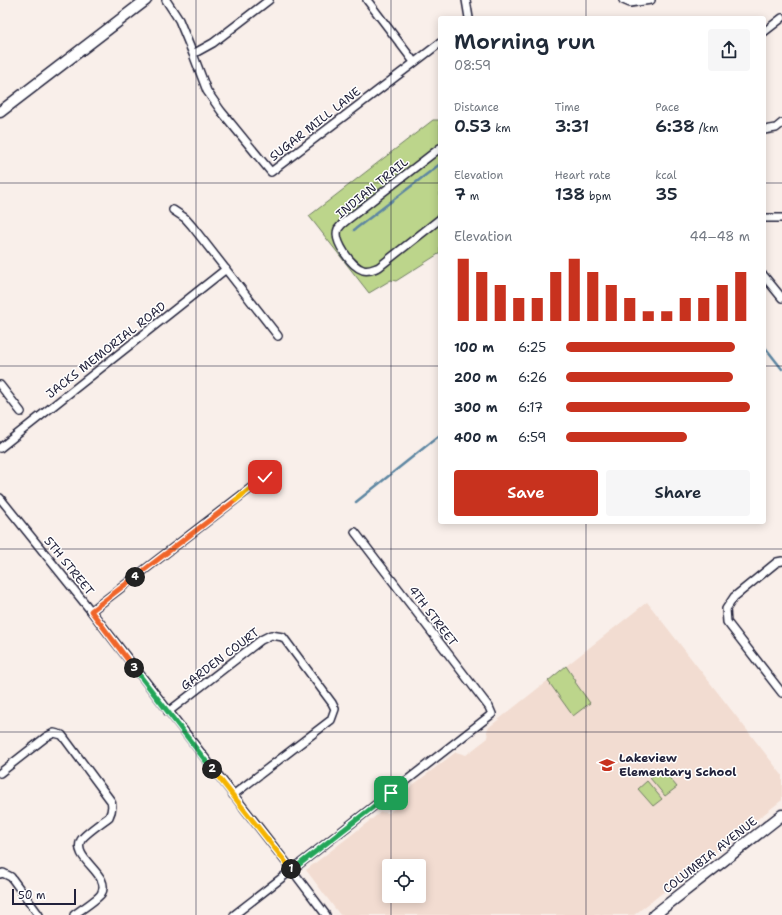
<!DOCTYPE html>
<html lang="en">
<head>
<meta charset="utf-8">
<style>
  :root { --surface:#fff; --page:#f6f6f7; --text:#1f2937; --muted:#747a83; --accent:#c8321e }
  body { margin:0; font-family:"Shantell Sans",sans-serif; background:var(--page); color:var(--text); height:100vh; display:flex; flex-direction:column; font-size:15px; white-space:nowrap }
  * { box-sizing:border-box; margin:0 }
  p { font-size:13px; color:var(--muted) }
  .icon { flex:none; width:22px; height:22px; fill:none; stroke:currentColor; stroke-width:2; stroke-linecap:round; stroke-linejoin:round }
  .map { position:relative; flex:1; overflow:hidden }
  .details { position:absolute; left:438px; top:16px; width:328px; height:508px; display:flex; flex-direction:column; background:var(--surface); border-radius:4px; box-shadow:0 2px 10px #0003 }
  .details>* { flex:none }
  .buttons { position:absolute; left:382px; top:859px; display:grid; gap:8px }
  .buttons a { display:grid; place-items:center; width:44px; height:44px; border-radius:4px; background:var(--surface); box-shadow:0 2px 10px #0003; font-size:20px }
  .scale { position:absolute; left:12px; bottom:10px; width:64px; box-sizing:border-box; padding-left:4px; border:2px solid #22223b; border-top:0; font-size:11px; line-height:14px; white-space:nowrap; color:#22223b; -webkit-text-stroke:3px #fff; paint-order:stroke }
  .pin { position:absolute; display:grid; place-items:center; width:34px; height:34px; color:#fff; margin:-17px; border-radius:8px; box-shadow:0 2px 6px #0006 }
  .km { position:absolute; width:20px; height:20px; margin:-10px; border-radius:50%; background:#222; color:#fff; font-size:11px; line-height:20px; text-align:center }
  .round { display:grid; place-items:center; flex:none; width:42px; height:42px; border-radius:4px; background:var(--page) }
  .head { display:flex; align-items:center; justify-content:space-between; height:68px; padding:0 16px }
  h1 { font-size:22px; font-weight:600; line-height:30px }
  .stats { display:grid; grid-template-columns:repeat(3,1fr); gap:6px; height:68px; padding:4px 16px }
  .stats div { display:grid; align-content:center }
  .stats b { font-size:17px; font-weight:600 }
  .stats small { font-size:11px; font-weight:400 }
  .stats p { font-size:11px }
  .chart { height:112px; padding:8px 16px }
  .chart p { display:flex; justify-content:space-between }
  .chart svg { width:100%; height:72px; margin-top:4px; stroke:var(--accent); stroke-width:6 }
  .button { display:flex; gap:8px; margin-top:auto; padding:8px 16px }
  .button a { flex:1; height:46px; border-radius:4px; background:var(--accent); color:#fff; font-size:16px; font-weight:600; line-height:46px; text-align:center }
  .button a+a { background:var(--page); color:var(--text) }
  ul { padding:0 16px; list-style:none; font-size:13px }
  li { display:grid; grid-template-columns:64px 48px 1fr; align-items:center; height:30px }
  li i { height:10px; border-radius:5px; background:var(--accent) }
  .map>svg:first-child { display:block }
</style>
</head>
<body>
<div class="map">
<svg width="782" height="915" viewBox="0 0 782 915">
  <rect width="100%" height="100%" fill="#f9efea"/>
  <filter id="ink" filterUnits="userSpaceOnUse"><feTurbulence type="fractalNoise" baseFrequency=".025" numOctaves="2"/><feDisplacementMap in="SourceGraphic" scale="8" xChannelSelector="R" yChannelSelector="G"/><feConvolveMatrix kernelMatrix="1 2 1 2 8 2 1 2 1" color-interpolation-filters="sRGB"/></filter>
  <g filter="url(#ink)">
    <!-- built -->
    <path fill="#f2dcd1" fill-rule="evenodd" d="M647,602L782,775V800L634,915H340L306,870L381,812L389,813L406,799L405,791L456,752L466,755L488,738L487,732L488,728ZM389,866H419V896H389Z"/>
    <!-- green -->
    <path fill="#bcd58b" stroke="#6f7c63" d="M433,120H440V253L396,281L391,280L369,293L309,216Z
      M566,666L576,681L575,682L590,703L573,716L548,681Z
      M662,769L677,787L665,796L650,778Z
      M647,781L662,799L653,806L638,789Z"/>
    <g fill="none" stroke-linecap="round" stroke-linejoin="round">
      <!-- stream -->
      <path stroke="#5d86a2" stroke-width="2.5" d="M354,230L440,164
        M764,346L782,369
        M356,502L440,435"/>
      <defs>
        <path id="street" d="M166,0L179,20L193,54L207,91L221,111L271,172L440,43
          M367,0L414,62
          M466,0L469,18
          M623,0L630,3L651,0
          M764,32L782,18
          M193,54L213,43L269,0
          M764,130L776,128L782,123
          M440,148L347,220C344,222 340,226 338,229C333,241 352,267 363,270C369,272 373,269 379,267L440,219
          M173,210L185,218L192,226L278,336
          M764,218H782
          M764,276L782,298
          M0,385L21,412
          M0,448L226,269
          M0,498L91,611L292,870L326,915
          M782,561L777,562L734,597L726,609L727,622L782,693
          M91,611L265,477
          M168,712L261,640L271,635L283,637L332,703L335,709L331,720L233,795
          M0,773L46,737L54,733L62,735L111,801C113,807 112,811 109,817C102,822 85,834 81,840C71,859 113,875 101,894C98,899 79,911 74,915
          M0,874L3,873L11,877L39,915
          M234,915L492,714L489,707L355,532"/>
        <path id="secondary" d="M0,112L146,0
          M654,915L782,815"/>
      </defs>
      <!-- street casing -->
      <use href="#street" stroke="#22223b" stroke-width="10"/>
      <!-- secondary casing -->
      <use href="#secondary" stroke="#22223b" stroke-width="13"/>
      <!-- street -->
      <use href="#street" stroke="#fff" stroke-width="7"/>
      <!-- secondary -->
      <use href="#secondary" stroke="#fff" stroke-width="10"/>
    </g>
  </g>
  <g fill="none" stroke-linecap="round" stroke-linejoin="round" filter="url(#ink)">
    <defs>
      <path id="split-1" d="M291,869L292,870L391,793"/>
      <path id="split-2" d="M212,769L291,869"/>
      <path id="split-3" d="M134,668L212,769"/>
      <path id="split-4" d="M134,668L91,611L135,577"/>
      <path id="split-5" d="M135,577L236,500"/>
      <path id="split-6" d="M236,500L265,477"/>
    </defs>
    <!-- split-1 casing -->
    <use href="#split-1" stroke="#fff" stroke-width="8"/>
    <!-- split-2 casing -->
    <use href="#split-2" stroke="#fff" stroke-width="8"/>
    <!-- split-3 casing -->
    <use href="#split-3" stroke="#fff" stroke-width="8"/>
    <!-- split-4 casing -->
    <use href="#split-4" stroke="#fff" stroke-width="8"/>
    <!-- split-5 casing -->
    <use href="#split-5" stroke="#fff" stroke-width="8"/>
    <!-- split-6 casing -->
    <use href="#split-6" stroke="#fff" stroke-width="8"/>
    <!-- split-1 -->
    <use href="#split-1" stroke="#22a559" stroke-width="5"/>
    <!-- split-2 -->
    <use href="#split-2" stroke="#f5b400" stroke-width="5"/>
    <!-- split-3 -->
    <use href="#split-3" stroke="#22a559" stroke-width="5"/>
    <!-- split-4 -->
    <use href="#split-4" stroke="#f0652b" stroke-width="5"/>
    <!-- split-5 -->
    <use href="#split-5" stroke="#f0652b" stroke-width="5"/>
    <!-- split-6 -->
    <use href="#split-6" stroke="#f5b400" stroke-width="5"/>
  </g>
  <!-- grid -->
  <path fill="none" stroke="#22223b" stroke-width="1" stroke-opacity="0.55" d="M196,0V915M391,0V866M586,0V18M0,183H440M764,183H782M0,366H440M764,366H782M586,522V915M0,549H782M0,732H782M391,896V915"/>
  <!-- icons -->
  <defs>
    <symbol id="school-bare" viewBox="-9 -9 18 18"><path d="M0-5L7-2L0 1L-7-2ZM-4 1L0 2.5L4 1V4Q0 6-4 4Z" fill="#c8321e" stroke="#fff" stroke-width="2.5" paint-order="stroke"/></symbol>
  </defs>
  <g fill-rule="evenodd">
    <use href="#school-bare" x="596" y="754" width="22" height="22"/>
  </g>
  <g text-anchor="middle" stroke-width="3" stroke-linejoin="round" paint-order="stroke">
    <!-- street labels -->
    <g font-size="12" fill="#22223b" stroke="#fff">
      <text transform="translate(315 124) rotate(-38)" y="4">SUGAR MILL LANE</text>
      <text transform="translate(372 188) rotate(-39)" y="4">INDIAN TRAIL</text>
      <text transform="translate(106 350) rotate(-38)" y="4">JACKS MEMORIAL ROAD</text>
      <text transform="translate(69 566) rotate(51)" y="4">5TH STREET</text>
      <text transform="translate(433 616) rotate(53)" y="4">4TH STREET</text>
      <text transform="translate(220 659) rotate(-37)" y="4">GARDEN COURT</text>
      <text transform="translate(710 855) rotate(-38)" y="4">COLUMBIA AVENUE</text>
    </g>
    <!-- poi labels -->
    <g font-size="12" font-weight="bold" fill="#22223b" stroke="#fff" text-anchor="start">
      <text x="619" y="762">Lakeview<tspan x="619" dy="14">Elementary School</tspan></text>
    </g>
  </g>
</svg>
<div class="buttons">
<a><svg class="icon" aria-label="locate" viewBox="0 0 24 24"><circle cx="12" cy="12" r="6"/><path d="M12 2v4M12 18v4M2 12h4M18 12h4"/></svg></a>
</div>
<div class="scale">50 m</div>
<div class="pin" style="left:391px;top:793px;background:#1e9e55"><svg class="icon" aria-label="arrive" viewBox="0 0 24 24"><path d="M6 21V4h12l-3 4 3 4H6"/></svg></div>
<div class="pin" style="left:265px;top:477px;background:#d93025"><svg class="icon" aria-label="check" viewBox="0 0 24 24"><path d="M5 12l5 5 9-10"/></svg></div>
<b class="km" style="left:291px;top:869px">1</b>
<b class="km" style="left:212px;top:769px">2</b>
<b class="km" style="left:134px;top:668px">3</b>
<b class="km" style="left:135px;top:577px">4</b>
<section class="details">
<div class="head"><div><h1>Morning run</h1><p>08:59</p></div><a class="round"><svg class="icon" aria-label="share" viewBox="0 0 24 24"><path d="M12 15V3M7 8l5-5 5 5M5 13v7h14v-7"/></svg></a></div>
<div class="stats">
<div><p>Distance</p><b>0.53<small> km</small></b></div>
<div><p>Time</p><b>3:31</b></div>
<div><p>Pace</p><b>6:38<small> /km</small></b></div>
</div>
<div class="stats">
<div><p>Elevation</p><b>7<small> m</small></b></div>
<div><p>Heart rate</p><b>138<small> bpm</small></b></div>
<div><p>kcal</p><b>35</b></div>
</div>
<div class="chart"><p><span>Elevation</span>44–48 m</p>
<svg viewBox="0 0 160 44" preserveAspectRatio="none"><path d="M5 44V6M15 44V14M25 44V22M35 44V30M45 44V30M55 44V14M65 44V6M75 44V14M85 44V22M95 44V30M105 44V38M115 44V38M125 44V30M135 44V30M145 44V22M155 44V14"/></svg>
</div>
<ul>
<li><b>100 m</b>6:25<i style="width:92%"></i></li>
<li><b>200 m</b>6:26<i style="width:91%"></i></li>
<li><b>300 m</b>6:17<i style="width:100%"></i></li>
<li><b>400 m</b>6:59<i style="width:66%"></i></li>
</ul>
<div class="button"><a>Save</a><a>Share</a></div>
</section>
</div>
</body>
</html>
